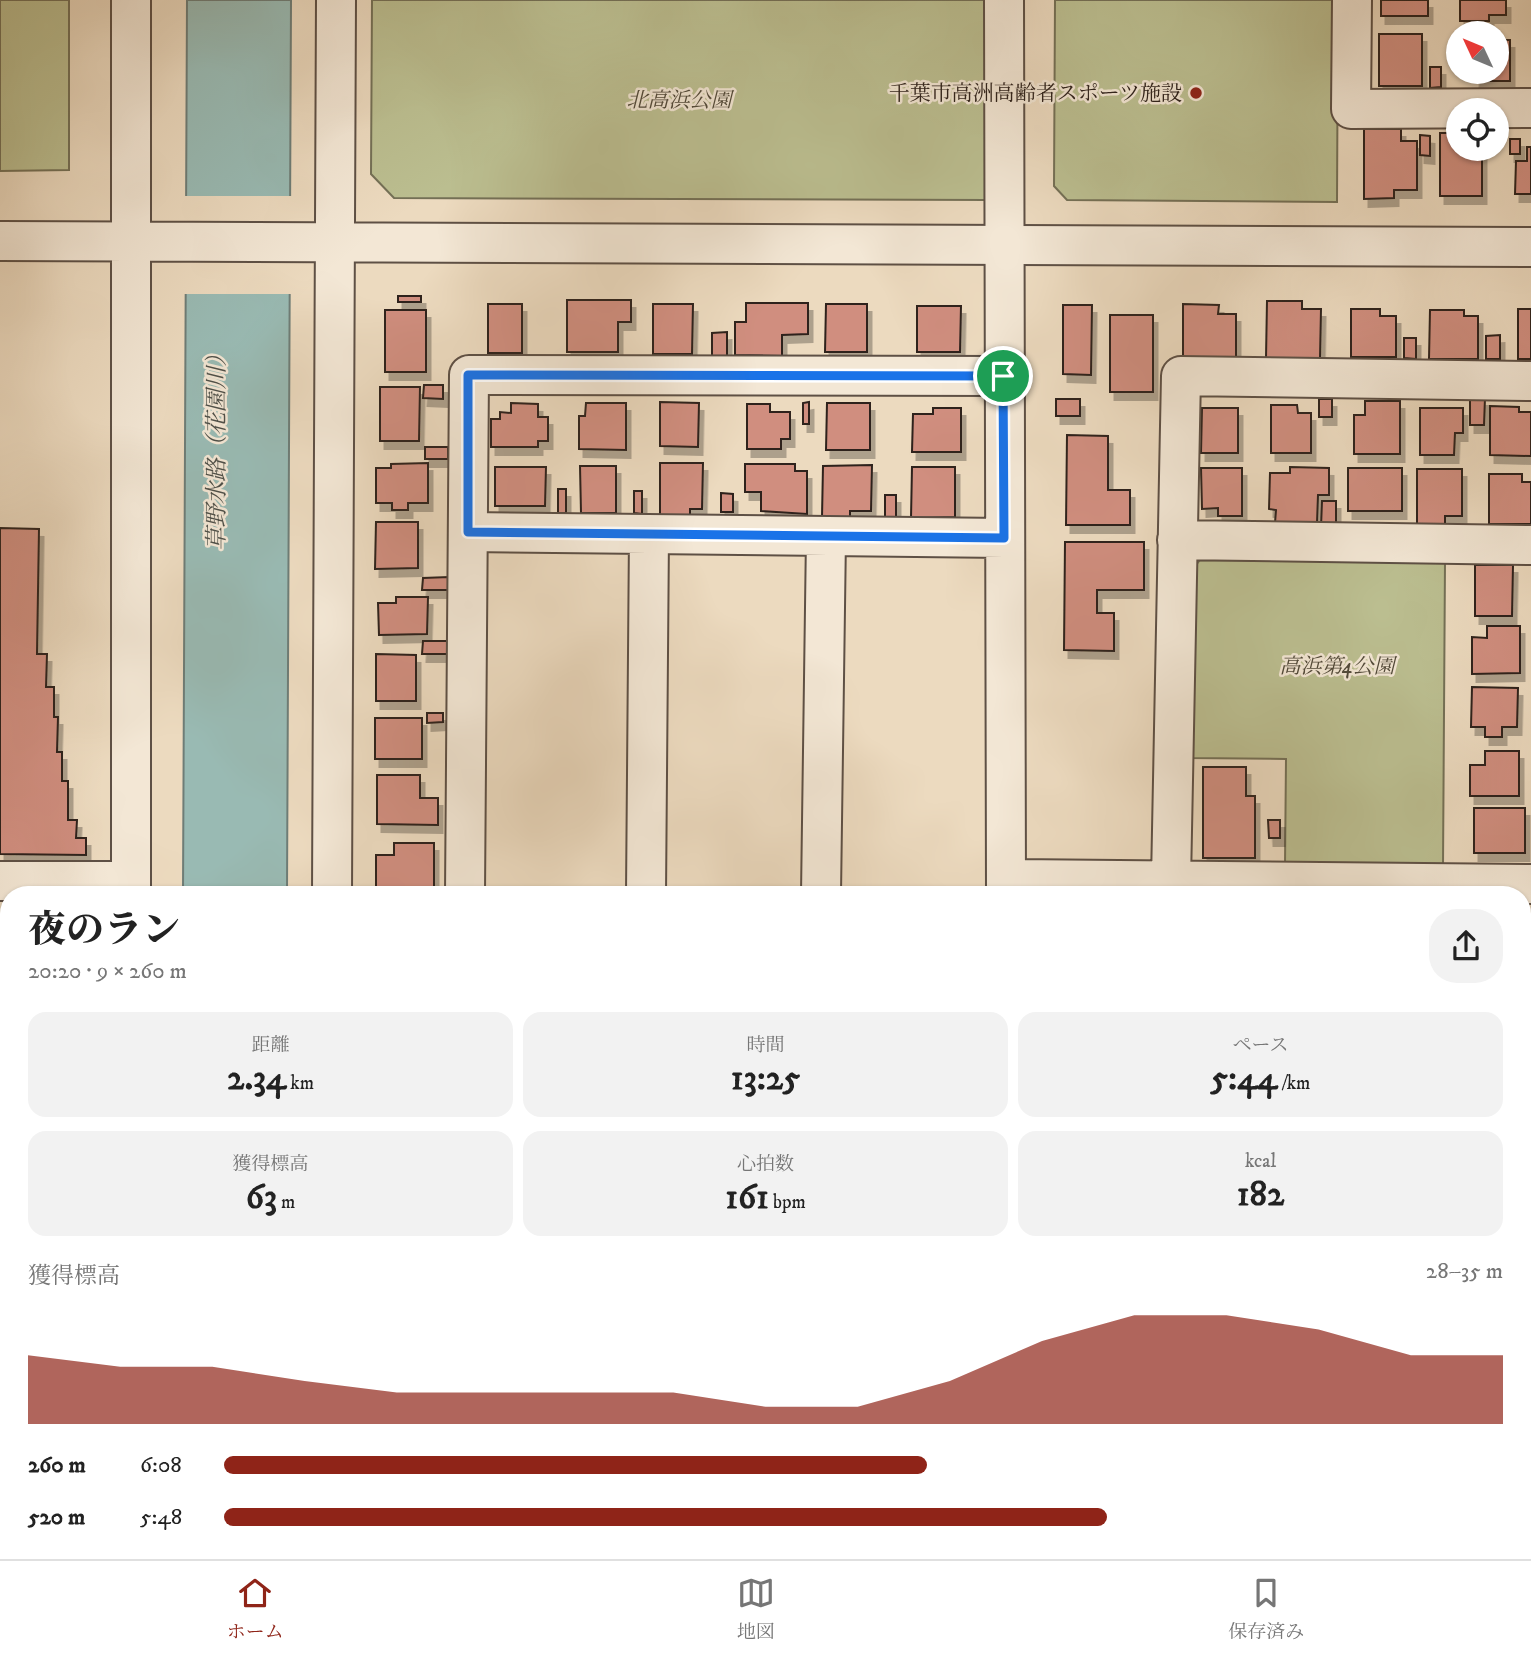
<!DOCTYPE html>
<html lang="ja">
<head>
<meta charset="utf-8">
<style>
  :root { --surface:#fff; --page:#f2f2f2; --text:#222; --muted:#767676; --line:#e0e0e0; --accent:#8f2418 }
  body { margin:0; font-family:"IM FELL DW Pica","Noto Serif JP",serif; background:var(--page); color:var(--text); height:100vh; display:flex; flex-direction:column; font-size:26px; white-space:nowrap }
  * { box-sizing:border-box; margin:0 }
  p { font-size:23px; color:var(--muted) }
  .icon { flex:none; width:38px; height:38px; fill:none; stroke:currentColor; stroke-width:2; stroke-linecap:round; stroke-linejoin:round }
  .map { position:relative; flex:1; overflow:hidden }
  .side { position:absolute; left:0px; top:886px; width:1531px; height:674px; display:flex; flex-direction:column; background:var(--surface); border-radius:28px 28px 0 0; box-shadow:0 2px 5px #0004 }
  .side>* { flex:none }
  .needle { width:46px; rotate:314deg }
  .tools { position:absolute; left:1446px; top:21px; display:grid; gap:14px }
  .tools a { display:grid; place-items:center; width:63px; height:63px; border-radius:50%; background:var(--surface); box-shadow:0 2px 5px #0004; font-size:35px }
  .pin { position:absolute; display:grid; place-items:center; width:60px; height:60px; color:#fff; margin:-30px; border:4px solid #fff; border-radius:50%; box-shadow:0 2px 7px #0007 }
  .round { display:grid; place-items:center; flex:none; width:74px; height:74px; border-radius:28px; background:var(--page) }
  .head { display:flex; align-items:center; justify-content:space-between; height:119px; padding:0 28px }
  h1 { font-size:38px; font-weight:800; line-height:52px }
  .stats { display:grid; grid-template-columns:repeat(3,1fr); gap:10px; height:119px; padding:7px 28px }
  .stats div { display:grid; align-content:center; border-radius:18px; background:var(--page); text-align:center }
  .stats b { font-size:35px; font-weight:800 }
  .stats small { font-size:19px; font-weight:400 }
  .stats p { font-size:19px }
  .chart { height:196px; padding:14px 28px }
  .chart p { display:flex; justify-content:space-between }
  .chart svg { width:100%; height:126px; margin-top:7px; fill:var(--accent); opacity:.7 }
  ul { padding:0 28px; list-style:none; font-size:23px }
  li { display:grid; grid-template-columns:112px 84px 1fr; align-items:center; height:52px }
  li i { height:18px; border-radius:9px; background:var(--accent) }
  .menu { display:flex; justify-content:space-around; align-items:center; height:98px; border-top:2px solid var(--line); background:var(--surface); font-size:19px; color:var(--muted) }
  .menu a { display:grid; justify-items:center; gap:4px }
  .menu .active { color:var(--accent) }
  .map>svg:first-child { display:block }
</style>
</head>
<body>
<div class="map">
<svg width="1531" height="1559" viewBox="0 0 1531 1559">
  <defs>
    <filter id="shadow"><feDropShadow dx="4.5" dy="8" stdDeviation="0" flood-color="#0004"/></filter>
  </defs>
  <rect width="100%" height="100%" fill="#ecdabf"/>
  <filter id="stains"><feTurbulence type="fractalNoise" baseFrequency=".00286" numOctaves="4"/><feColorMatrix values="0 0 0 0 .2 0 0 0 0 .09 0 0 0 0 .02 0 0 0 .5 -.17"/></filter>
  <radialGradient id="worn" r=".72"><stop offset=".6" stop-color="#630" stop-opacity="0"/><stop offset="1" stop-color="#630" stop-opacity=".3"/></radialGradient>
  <!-- green -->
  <path fill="#bbbe90" stroke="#747056" stroke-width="2" d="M0,0H69V170L0,171Z
    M372,0H987V200L394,198L371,174Z
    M1055,0H1338L1337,202L1067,200L1054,186Z
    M1200,560L1445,561L1443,866L1285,865L1286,759L1189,758V574Z"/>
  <!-- water -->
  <path fill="#99bab3" stroke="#6e7d77" stroke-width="2" d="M187,0H291L287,894H183Z
    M181,1551H284V1559H181Z"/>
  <!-- pier -->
  <path fill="#ecdabf" d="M182,196H293V294H182Z"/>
  <!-- building -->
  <path fill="#d08e7f" stroke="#2e221c" stroke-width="2" filter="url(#shadow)" d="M1381,0H1428V16H1381Z
    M1460,0H1506V15H1489V21H1460Z
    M1379,34H1422V86H1379Z
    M1496,40H1510V81H1475L1476,72H1461H1496Z
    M1430,67H1441V87L1430,88Z
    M1364,129H1401V141H1417V190H1394V198L1364,199Z
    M1440,133H1458V149H1482V196H1440Z
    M1420,135L1430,136V156L1420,155Z
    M1510,139H1520V154H1510Z
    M1527,147H1531V194H1515L1516,161H1527Z
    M398,296H421V302H398Z
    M567,300H631V322H618V352H567Z
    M1267,301H1302V309H1321L1320,358H1266Z
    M746,303H808V334L782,335V356L735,355V322H746Z
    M488,304H522V353H488Z
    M653,304H693L692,354H653Z
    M826,304H867V352H825Z
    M1183,304L1219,305L1218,314H1236V358H1183Z
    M1063,305H1092L1091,375L1063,374Z
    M917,306H961L960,352H917Z
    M1351,309H1380V316H1396V357H1351Z
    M1518,309H1531V359H1518Z
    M385,310H426V372H385Z
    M1430,310H1464V316H1478V359H1429Z
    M1110,315H1153V392H1110Z
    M727,332V356H712V333Z
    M1500,335V359H1486V336Z
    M1404,338H1416V359L1404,358Z
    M424,385H443V399L423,398Z
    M380,387H420L419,441H380Z
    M1470,398H1485L1484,425H1470Z
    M1056,399H1080V416H1056Z
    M1319,399H1332V417H1319Z
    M1365,401H1400V454H1354V415H1365Z
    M660,402L699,403L698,447L660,446Z
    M809,402V424H803V403Z
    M511,403L538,404V417H548V441H538V447H491V419H500V412L511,413Z
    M586,403H626V450L579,449V416H585Z
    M827,403H870V450H826Z
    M747,404H770V412H790V439H781V449H747Z
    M1271,405H1297L1298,413H1311V453H1271Z
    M1490,406L1519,407V412H1531V456L1490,455Z
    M933,408H961V452H912L913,414H933Z
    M1202,408H1238V453H1201Z
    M1420,408H1463V433H1455L1454,455H1420Z
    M1067,435L1108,436V490H1130V525H1066Z
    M425,447H448V459H425Z
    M428,463V503H408V510H392V503H376V468H391V464Z
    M660,463H703L702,509H690V518L660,517Z
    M745,464H795V471H807V514L761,511V492H745Z
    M872,465L871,511H850V517H822L823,466Z
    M580,466H616V513H581Z
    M495,467H546L545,506H495Z
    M912,467H955V517L911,518Z
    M1290,467L1329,468V495H1318L1317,523H1275L1276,510L1269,509L1270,473H1290Z
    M1201,468H1242V516H1218V508L1202,509Z
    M1348,468H1402V511H1348Z
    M1417,469H1462V516H1445V524H1417Z
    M1489,474H1522V482H1531V524H1489Z
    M558,489H566V513H558Z
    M634,491H642V514L634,513Z
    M721,493L733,494V512H721Z
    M885,495H896V518H885Z
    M1322,501H1336V527H1321Z
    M376,522H418V568L375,569Z
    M0,528L39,529L37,654H47L46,687H54V717H58L57,752H62V781H68V820H77L76,838H86V855L0,854Z
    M1065,542H1144V590H1097V613H1114V651L1064,650Z
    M1475,565H1513L1512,616H1475Z
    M449,577V590H422L423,578Z
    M396,597H428L427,634L379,635L378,603H396Z
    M1487,626H1520V673L1472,674V637L1487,638Z
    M423,641H448V654H422Z
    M376,654L416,655V701H376Z
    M1472,687L1518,688L1517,727H1502V737H1485V727H1471Z
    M427,713H443V722L427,723Z
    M375,718H422V759H375Z
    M1485,751H1519V796H1470V765H1485Z
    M1203,767H1246V796H1255V858H1203Z
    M377,775H420V798H438V825L377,824Z
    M1474,808H1525V853H1474Z
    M1268,820H1280V838H1269Z
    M394,843H434V887H376V855H394Z
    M1522,1145H1531V1195L1522,1194Z
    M1522,1256H1528V1278H1522Z
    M1522,1314H1531V1368H1522Z
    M1522,1413H1531V1452H1522Z
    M1522,1491H1531V1528H1522Z"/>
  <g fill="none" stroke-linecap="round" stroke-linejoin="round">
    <defs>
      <path id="minor" d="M1004,0L1006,894
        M1352,0L1351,109L1531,108
        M468,532L1004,538
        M1177,540L1531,545
        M1006,879L1531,884
        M0,881H131
        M1171,881L1181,376L1531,381
        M465,894L469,375L1003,376
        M646,894L649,534
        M821,894L826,536
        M1522,1042H1531
        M1522,1229H1531
        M1522,1390H1531
        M461,1559V1550
        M645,1559V1550
        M819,1559V1550
        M999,1559V1550
        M1143,1559V1550"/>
      <path id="tertiary" d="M0,241L1531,247
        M131,894V0
        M332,894L336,0
        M132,1559V1550
        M330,1559V1550"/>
    </defs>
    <!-- minor casing -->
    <use href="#minor" stroke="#5e5045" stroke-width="42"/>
    <!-- tertiary casing -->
    <use href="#tertiary" stroke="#5e5045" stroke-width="42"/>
    <!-- minor -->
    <use href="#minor" stroke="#f3e7d5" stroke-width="38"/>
    <!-- tertiary -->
    <use href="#tertiary" stroke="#f3e7d5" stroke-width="38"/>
  </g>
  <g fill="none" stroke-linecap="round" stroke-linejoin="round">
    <defs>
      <path id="route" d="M468,375L1003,376L1004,538L468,532Z"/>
    </defs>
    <!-- route casing -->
    <use href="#route" stroke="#fff" stroke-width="14"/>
    <!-- route -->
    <use href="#route" stroke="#1a73e8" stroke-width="9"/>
  </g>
  <!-- markers -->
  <circle fill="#8f2418" stroke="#f3e7d5" stroke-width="2.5" cx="1196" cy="93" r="7"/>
  <g text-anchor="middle" stroke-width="5" stroke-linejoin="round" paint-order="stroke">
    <!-- poi labels -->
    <g font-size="21" fill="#2e221c" stroke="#f3e7d5" text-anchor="end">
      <text x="1182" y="100">千葉市高洲高齢者スポーツ施設</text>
    </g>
    <!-- park labels -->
    <g font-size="21" font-style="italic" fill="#514939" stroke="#f3e7d5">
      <text x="679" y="107">北高浜公園</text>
      <text x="1337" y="673">高浜第4公園</text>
    </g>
    <!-- water labels -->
    <g font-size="23" font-style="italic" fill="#4e5049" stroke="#f3e7d5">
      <text transform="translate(216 447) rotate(-90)" y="8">草野水路（花園川）</text>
    </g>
  </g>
  <rect width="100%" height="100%" filter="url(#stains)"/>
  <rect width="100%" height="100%" fill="url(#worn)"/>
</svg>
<div class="tools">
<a><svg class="needle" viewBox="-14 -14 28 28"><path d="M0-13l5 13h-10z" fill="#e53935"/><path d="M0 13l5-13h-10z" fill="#767676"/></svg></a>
<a><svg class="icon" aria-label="locate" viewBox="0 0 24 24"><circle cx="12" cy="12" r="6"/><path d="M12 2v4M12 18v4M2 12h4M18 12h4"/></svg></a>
</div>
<div class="pin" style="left:1003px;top:376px;background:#1e9e55"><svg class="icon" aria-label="arrive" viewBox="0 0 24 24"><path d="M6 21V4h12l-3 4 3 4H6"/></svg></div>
<section class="side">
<div class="head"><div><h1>夜のラン</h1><p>20:20 · 9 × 260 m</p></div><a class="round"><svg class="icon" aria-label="share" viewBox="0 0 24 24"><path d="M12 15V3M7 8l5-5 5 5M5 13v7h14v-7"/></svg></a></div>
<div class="stats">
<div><p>距離</p><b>2.34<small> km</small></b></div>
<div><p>時間</p><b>13:25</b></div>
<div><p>ペース</p><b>5:44<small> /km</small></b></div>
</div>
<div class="stats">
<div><p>獲得標高</p><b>63<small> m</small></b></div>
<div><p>心拍数</p><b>161<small> bpm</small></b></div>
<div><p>kcal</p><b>182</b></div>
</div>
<div class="chart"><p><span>獲得標高</span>28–35 m</p>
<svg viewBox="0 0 160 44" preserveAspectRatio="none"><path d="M0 44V20L10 24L20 24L30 29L40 33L50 33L60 33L70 33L80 38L90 38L100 29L110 15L120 6L130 6L140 11L150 20L160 20V44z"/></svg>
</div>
<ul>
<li><b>260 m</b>6:08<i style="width:55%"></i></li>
<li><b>520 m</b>5:48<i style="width:69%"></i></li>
</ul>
</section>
</div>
<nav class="menu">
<a class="active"><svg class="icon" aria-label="home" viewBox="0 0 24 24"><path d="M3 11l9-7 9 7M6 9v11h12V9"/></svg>ホーム</a>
<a><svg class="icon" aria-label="map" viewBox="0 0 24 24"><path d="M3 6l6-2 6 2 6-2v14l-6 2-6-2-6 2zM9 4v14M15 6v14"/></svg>地図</a>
<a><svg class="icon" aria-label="saved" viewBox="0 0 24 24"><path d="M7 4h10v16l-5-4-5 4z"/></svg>保存済み</a>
</nav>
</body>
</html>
